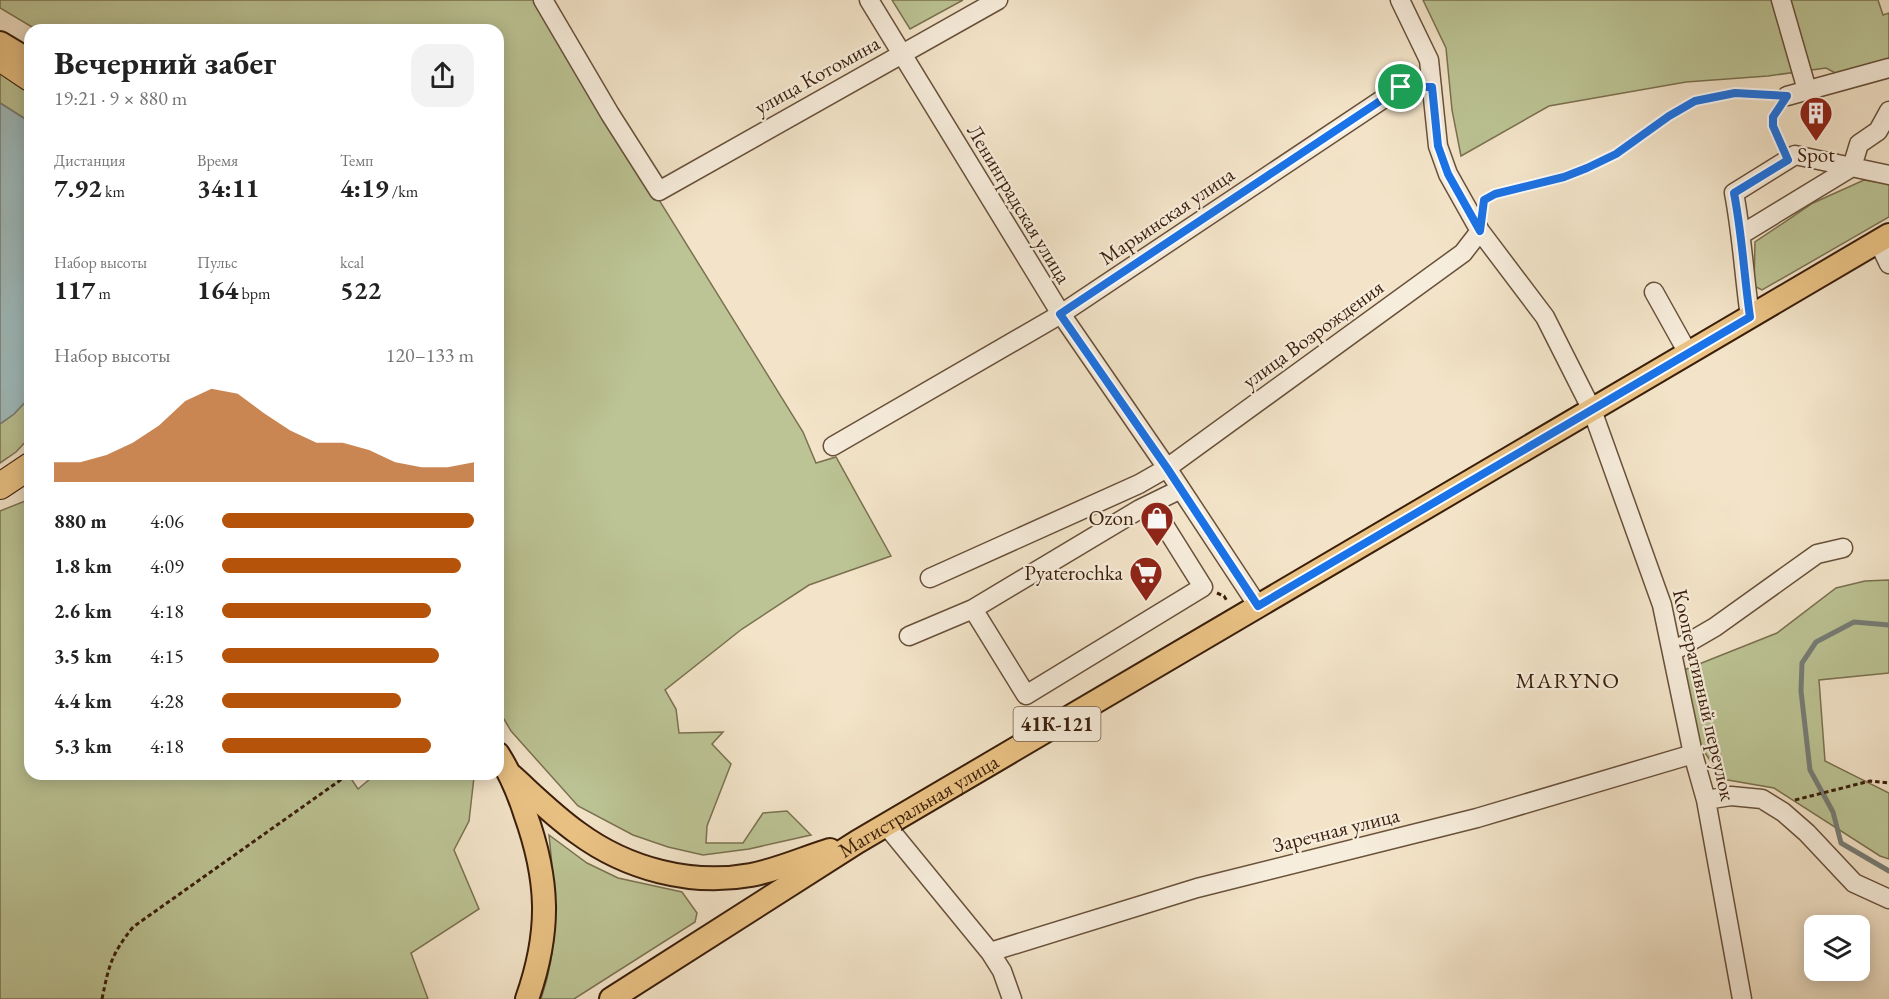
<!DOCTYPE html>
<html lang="ru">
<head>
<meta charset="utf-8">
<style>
  :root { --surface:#fff; --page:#f2f2f2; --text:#222; --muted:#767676; --accent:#b45309 }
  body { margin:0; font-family:"EB Garamond",serif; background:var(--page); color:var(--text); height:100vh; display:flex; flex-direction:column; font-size:22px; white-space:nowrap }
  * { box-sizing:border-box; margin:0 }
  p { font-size:20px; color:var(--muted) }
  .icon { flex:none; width:33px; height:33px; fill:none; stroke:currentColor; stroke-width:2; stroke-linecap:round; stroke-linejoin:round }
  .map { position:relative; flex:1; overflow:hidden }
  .panel { position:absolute; left:24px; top:24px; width:480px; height:756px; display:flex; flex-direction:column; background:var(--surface); border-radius:18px; box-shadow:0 3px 15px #0003 }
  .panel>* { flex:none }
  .controls { position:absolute; left:1804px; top:915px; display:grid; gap:12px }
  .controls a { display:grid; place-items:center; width:66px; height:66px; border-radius:12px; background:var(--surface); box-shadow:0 3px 15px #0003; font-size:30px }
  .pin { position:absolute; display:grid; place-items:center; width:51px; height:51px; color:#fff; margin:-26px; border:3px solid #fff; border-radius:50%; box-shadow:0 2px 6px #0007 }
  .round { display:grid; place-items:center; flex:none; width:63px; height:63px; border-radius:18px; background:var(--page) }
  .overview { display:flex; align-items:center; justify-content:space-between; height:102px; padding:0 30px }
  h1 { font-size:33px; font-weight:700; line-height:45px }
  .metrics { display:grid; grid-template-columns:repeat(3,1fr); gap:9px; height:102px; padding:6px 30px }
  .metrics div { display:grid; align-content:center }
  .metrics b { font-size:26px; font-weight:700 }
  .metrics small { font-size:16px; font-weight:400 }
  .metrics p { font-size:16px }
  .chart { height:168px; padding:12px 30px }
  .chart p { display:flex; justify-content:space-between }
  .chart svg { width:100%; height:108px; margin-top:6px; fill:var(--accent); opacity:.7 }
  ul { padding:0 30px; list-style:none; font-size:20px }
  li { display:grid; grid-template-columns:96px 72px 1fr; align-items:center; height:45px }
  li i { height:15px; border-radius:8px; background:var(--accent) }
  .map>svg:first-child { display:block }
</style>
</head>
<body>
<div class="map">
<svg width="1889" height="999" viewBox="0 0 1889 999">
  <rect width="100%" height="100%" fill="#f3e4c9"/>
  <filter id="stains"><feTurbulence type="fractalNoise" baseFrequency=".00333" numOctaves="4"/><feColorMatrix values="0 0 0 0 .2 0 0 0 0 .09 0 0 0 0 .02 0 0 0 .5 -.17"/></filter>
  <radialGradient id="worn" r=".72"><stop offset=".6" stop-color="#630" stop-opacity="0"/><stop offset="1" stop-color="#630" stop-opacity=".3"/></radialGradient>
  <!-- green -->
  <path fill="#bcc495" stroke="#7b7150" stroke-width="1.5" d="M0,0H535L803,432L816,463L836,457L891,556L809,585L742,629L665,690L676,709L679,733L723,732L712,744L731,764L707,826L706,843H743L763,813L787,811L811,835L749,849L703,855L668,847L633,835L578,806L511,731L498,709V30H37L0,8Z
    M892,0H963L910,29Z
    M1423,0H1878L1883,15L1889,13V63L1841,76L1826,68L1768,76L1686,82L1549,106L1461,156L1452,110L1446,48Z
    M0,73L19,83L30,96V122L0,103Z
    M1864,180L1889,184V217L1762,290L1754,286L1755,242L1813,203Z
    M30,397V437L16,452L0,463V424L14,414Z
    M30,499V774H348L358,789L376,774H472L474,777L469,821L454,850L479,909L411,953L428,999H0V511Z
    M1889,580V673L1819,680L1825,761L1889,793V859L1880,856L1774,788L1722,779L1700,745L1684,670L1777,633L1836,588L1865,581Z
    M549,835L587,863L618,878L682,892L697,913L695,922L574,999H541C561,940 555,895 549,835Z"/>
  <!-- water -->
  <path fill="#9fbcbf" stroke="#777d77" stroke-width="1.5" d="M0,103L30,122V397L14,414L0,424Z"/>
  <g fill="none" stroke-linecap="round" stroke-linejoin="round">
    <!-- stream -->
    <path stroke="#777d77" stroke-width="5" d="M1889,625L1854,622L1816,642L1802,663L1801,691L1810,770L1833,812L1841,843L1889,871"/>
    <defs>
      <path id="minor" d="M543,0L610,114L659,191L998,0
        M869,0L1061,314L1167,468L1258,606
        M1400,0L1429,60L1438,146L1448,174L1480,231L1545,317L1592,410L1662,605L1693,754L1706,800L1742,999
        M1781,0L1807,90
        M1787,96L1889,68
        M1742,234L1852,167L1859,144L1878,131L1889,111
        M1878,241L1889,264
        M1654,292L1688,353
        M1750,317C1744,275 1742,234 1734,193L1795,155L1889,175
        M833,446L1061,314L1401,87H1432
        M930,578L1139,484L1167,468L1463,253L1480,231
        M973,609L1026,695L1203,587L1151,504
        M909,636L973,609L1140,509L1181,489
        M1672,652L1715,627L1817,554L1843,548
        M1706,800L1731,796L1762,799L1783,812L1807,833L1854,883L1889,899
        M886,825L990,952L1002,971L1012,999
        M990,952L1197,888L1477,818L1693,754"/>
      <g id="major">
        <path d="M0,43L30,61"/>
        <path d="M498,754C510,773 518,791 525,813C549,880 551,931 527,999"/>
        <path d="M512,776C533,795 554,816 578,833C627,869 691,886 751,875C778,870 804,858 830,850"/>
        <path id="s1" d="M611,999L857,842L1889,235"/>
      </g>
      <path id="highway" d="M0,58L30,78
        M0,486L30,466"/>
    </defs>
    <!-- minor casing -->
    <use href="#minor" stroke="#68503a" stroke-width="21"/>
    <!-- major casing -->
    <use href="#major" stroke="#3a1e0a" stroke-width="26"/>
    <!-- highway casing -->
    <use href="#highway" stroke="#3a1e0a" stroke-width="28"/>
    <!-- path -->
    <path stroke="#3a1e0a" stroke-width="3" stroke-dasharray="4.5 3" stroke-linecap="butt" d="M1777,110C1769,122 1775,133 1781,145
      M1484,202V200L1495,194L1564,178L1616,155L1669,116L1695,101L1735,93L1770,94
      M1217,593L1224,596L1227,601
      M1795,800L1870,781L1889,783
      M102,999C109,965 111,955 133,927L349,774"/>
    <!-- minor -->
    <use href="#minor" stroke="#f7eddc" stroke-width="18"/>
    <!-- major -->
    <use href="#major" stroke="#eac284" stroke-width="22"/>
    <!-- highway -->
    <use href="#highway" stroke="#eac284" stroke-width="26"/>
  </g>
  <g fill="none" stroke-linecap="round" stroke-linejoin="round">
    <defs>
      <path id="route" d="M1401,87H1432L1438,146L1448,174L1480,231L1484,200L1495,194L1564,177L1587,168L1616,154L1669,116L1695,101L1735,93L1787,96L1773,117V126L1788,160L1734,193C1742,234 1744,275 1750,317L1258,606L1167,468L1060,314Z"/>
    </defs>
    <!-- route casing -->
    <use href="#route" stroke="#fff" stroke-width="12"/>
    <!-- route -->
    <use href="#route" stroke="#1a73e8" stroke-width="8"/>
  </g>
  <!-- icons -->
  <defs>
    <symbol id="building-pin" viewBox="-11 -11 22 30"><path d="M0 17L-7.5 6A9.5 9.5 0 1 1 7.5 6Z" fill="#8f2418" stroke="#f7eddc"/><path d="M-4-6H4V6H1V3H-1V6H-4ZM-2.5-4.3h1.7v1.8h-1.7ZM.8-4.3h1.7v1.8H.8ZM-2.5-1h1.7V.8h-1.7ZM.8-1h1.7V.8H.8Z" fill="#fff"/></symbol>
    <symbol id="shop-pin" viewBox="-11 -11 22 30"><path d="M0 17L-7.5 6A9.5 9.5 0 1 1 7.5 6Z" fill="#8f2418" stroke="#f7eddc"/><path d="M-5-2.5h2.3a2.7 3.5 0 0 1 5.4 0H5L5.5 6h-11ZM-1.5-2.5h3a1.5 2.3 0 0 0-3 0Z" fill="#fff"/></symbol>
    <symbol id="supermarket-pin" viewBox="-11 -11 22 30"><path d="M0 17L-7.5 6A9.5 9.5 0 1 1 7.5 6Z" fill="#8f2418" stroke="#f7eddc"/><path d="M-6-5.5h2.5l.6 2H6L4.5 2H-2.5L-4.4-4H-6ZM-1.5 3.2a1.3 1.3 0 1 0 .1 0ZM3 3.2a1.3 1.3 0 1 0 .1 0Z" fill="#fff"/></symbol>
  </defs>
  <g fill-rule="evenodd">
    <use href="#building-pin" x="1797" y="94" width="38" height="52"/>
    <use href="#shop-pin" x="1138" y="499" width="38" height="52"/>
    <use href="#supermarket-pin" x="1127" y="554" width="38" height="52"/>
  </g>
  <g text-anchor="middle" stroke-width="4.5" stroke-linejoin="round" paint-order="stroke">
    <!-- shield labels -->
    <rect fill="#f7eddc" stroke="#735c49" stroke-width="1.5" x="1013.5" y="707" width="87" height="34" rx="4.5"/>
    <g font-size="20" font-weight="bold" fill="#3a1e0a">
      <text x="1057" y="731">41К-121</text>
    </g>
    <!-- street labels -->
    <g font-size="21" fill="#3a1e0a" stroke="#f7eddc">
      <text transform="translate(817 75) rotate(-29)" y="7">улица Котомина</text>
      <text transform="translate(1019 204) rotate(59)" y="7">Ленинградская улица</text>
      <text transform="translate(1167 216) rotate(-34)" y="7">Марьинская улица</text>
      <text transform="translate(1313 334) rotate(-36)" y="7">улица Возрождения</text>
      <text transform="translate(1704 695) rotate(77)" y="7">Кооперативный переулок</text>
      <text dy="7" stroke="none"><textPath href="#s1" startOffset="363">Магистральная улица</textPath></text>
      <text transform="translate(1336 830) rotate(-14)" y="7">Заречная улица</text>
    </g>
    <!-- poi labels -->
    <g font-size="21" fill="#3a1e0a" stroke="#f7eddc" text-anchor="end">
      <text x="1816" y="162" text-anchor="middle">Spot</text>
      <text x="1134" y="525">Ozon</text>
      <text x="1123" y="580">Pyaterochka</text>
    </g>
    <!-- neighbourhood labels -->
    <g font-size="22" letter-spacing="1.5" fill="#3a1e0a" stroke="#f7eddc">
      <text x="1568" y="688">MARYNO</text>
    </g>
  </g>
  <rect width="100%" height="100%" filter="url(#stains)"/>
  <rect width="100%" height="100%" fill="url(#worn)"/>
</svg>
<div class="controls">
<a><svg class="icon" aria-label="layers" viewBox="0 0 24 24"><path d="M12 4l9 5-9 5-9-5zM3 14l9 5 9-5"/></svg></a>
</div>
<div class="pin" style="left:1401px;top:87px;background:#1e9e55"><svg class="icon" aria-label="arrive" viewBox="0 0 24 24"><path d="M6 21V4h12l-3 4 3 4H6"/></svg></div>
<section class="panel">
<div class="overview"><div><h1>Вечерний забег</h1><p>19:21 · 9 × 880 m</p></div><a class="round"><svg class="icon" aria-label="share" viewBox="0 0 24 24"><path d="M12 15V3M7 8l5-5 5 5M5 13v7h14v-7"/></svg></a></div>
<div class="metrics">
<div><p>Дистанция</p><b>7.92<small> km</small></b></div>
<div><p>Время</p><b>34:11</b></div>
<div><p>Темп</p><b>4:19<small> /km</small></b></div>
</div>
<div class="metrics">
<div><p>Набор высоты</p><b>117<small> m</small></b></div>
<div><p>Пульс</p><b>164<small> bpm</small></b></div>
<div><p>kcal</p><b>522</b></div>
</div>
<div class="chart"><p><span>Набор высоты</span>120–133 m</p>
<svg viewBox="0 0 160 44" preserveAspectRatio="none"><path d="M0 44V36L10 36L20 33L30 28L40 21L50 11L60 6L70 8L80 16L90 23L100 28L110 28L120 31L130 36L140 38L150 38L160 36V44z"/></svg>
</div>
<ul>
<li><b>880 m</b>4:06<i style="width:100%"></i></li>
<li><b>1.8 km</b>4:09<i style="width:95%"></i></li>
<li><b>2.6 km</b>4:18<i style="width:83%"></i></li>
<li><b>3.5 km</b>4:15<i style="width:86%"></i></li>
<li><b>4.4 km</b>4:28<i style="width:71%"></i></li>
<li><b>5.3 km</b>4:18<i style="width:83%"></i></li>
</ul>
</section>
</div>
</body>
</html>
